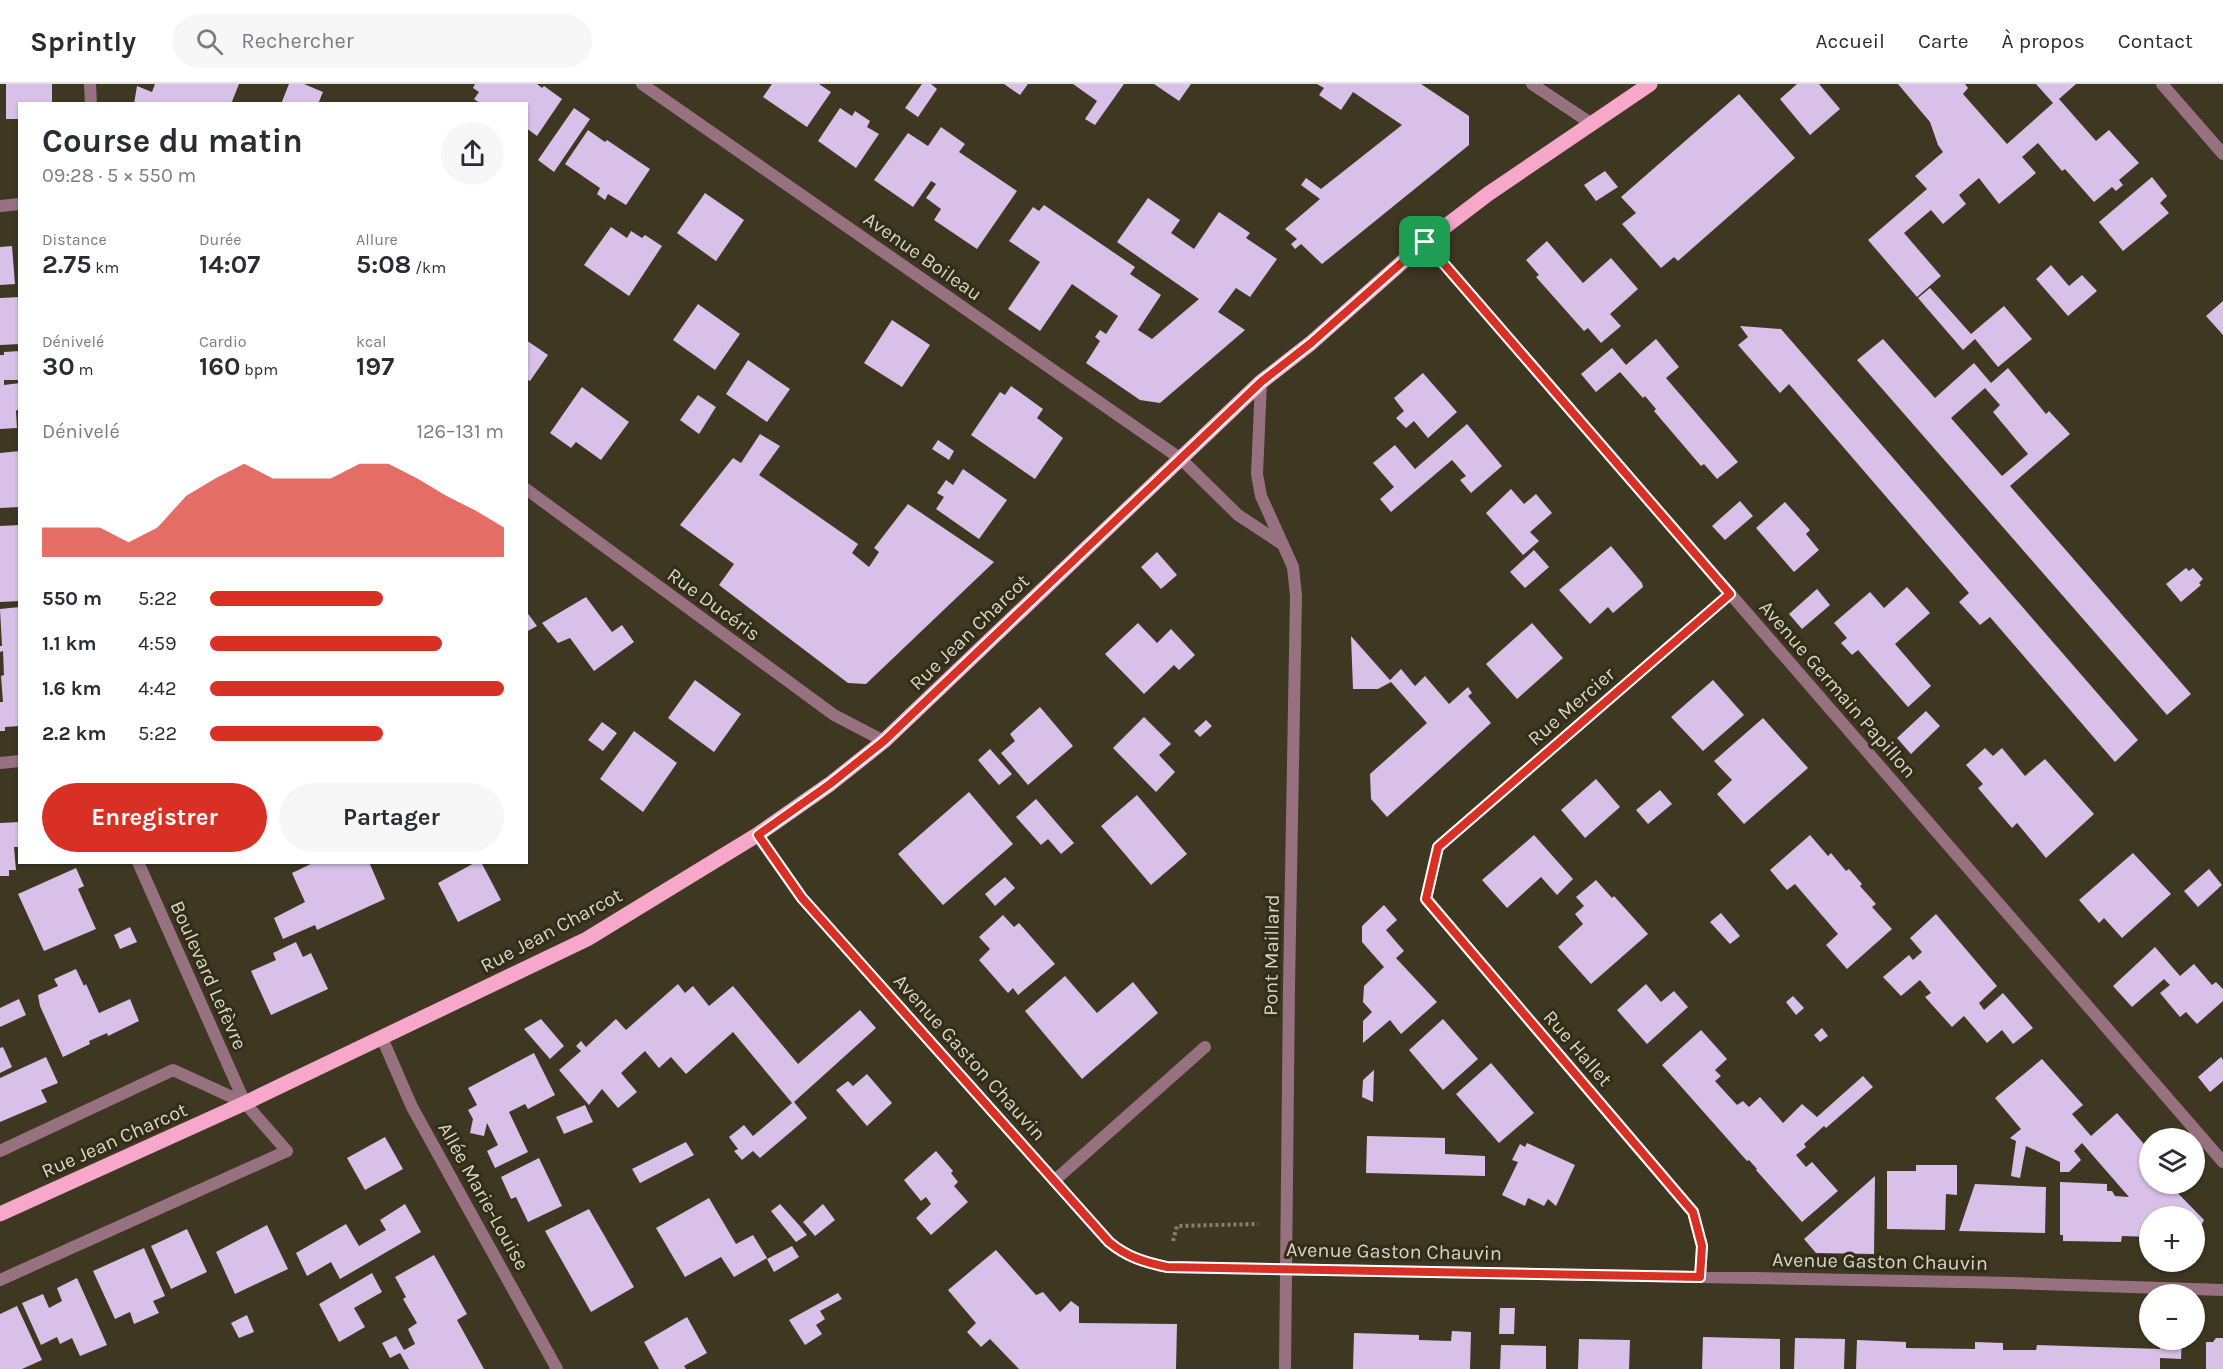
<!DOCTYPE html>
<html lang="fr">
<head>
<meta charset="utf-8">
<style>
  :root { --surface:#fff; --page:#f7f7f7; --text:#2b2b33; --muted:#7c7c81; --line:#e1e1e2; --accent:#d93025 }
  body { margin:0; font-family:Karla,sans-serif; background:var(--page); color:var(--text); height:100vh; display:flex; flex-direction:column; font-size:22px; white-space:nowrap }
  * { box-sizing:border-box; margin:0 }
  p { font-size:20px; color:var(--muted) }
  .icon { flex:none; width:33px; height:33px; fill:none; stroke:currentColor; stroke-width:2; stroke-linecap:round; stroke-linejoin:round }
  .map { position:relative; flex:1; overflow:hidden }
  .sheet { position:absolute; left:18px; top:18px; width:510px; height:762px; display:flex; flex-direction:column; background:var(--surface); border-radius:0px; box-shadow:0 2px 4px #0004 }
  .sheet>* { flex:none }
  .controls { position:absolute; left:2139px; top:1044px; display:grid; gap:12px }
  .controls a { display:grid; place-items:center; width:66px; height:66px; border-radius:50%; background:var(--surface); box-shadow:0 2px 4px #0004; font-size:30px }
  .pin { position:absolute; display:grid; place-items:center; width:51px; height:51px; color:#fff; margin:-26px; border-radius:12px; box-shadow:0 3px 9px #0006 }
  .round { display:grid; place-items:center; flex:none; width:63px; height:63px; border-radius:32px; background:var(--page) }
  .head { display:flex; align-items:center; justify-content:space-between; height:102px; padding:0 24px }
  h1 { font-size:33px; font-weight:700; line-height:45px }
  .stats { display:grid; grid-template-columns:repeat(3,1fr); gap:9px; height:102px; padding:6px 24px }
  .stats div { display:grid; align-content:center }
  .stats b { font-size:26px; font-weight:700 }
  .stats small { font-size:16px; font-weight:400 }
  .stats p { font-size:16px }
  .chart { height:168px; padding:12px 24px }
  .chart p { display:flex; justify-content:space-between }
  .chart svg { width:100%; height:108px; margin-top:6px; fill:var(--accent); opacity:.7 }
  .cta { display:flex; gap:12px; margin-top:auto; padding:12px 24px }
  .cta a { flex:1; height:69px; border-radius:36px; background:var(--accent); color:#fff; font-size:24px; font-weight:700; line-height:69px; text-align:center }
  .cta a+a { background:var(--page); color:var(--text) }
  ul { padding:0 24px; list-style:none; font-size:20px }
  li { display:grid; grid-template-columns:96px 72px 1fr; align-items:center; height:45px }
  li i { height:15px; border-radius:8px; background:var(--accent) }
  header { display:flex; align-items:center; gap:36px; box-sizing:border-box; height:84px; padding:0 30px; background:var(--surface); border-bottom:2px solid var(--line) }
  header strong { font-size:28px }
  nav { display:flex; gap:33px; margin-inline-start:auto; font-size:21px }
  .search { width:420px; height:54px; background:var(--page); display:flex; align-items:center; gap:15px; box-sizing:border-box; padding:0 21px; border-radius:33px; color:var(--muted); font-size:22px }
  .map>svg:first-child { display:block }
</style>
</head>
<body>
<header>
<strong>Sprintly</strong>
<div class="search"><svg class="icon" aria-label="search" viewBox="0 0 24 24"><circle cx="10" cy="10" r="6"/><path d="M15 15l6 6"/></svg>Rechercher</div>
<nav><a>Accueil</a><a>Carte</a><a>À propos</a><a>Contact</a></nav>
</header>
<div class="map">
<svg width="2223" height="1285" viewBox="0 0 2223 1285">
  <rect width="100%" height="100%" fill="#3e3722"/>
  <!-- building -->
  <path fill="#d8c0e8" fill-rule="evenodd" d="M6,0H52V20H20V35H6Z
    M155,0H239L231,20H134L137,2L152,8Z
    M289,0H304L323,8L318,20H281Z
    M475,0H537L542,4L544,2L562,15L537,52L526,44V20H481L474,15L479,8L473,4Z
    M772,0H819L831,8L807,43L763,13Z
    M922,0H931L937,5L918,33L905,24Z
    M1004,0H1028L1020,11Z
    M1073,0H1124L1095,41L1085,35L1097,17Z
    M1154,0H1191L1179,17Z
    M1317,0H1421L1469,32V61L1322,180L1301,160L1295,165L1291,160L1297,155L1285,145L1320,115L1301,101L1306,94L1321,105L1402,41L1353,8L1341,26L1319,11L1324,4Z
    M1797,0H1819L1840,25L1810,51L1780,15Z
    M1898,0H1965L1968,4L1963,10L2007,60L2053,19L2036,0H2076L2059,15L2096,57L2109,46L2139,79L2119,96L2123,101L2116,107L2112,103L2094,118L2065,85L2062,87L2038,59L2022,73L2036,89L1999,120L1979,94L1959,111L1966,120L1943,140L1931,126L1904,149L1941,192L1917,213L1868,156L1927,105L1915,92L1943,68L1938,61L1930,38Z
    M1739,10L1795,74L1678,177L1674,173L1661,184L1622,140L1636,129L1621,113Z
    M574,24L590,35L554,88L538,76Z
    M840,24L852,32L855,27L870,37L867,43L879,50L856,84L818,57Z
    M941,43L965,60L959,68L1017,107L977,165L934,136L941,125L926,114L936,100L931,97L913,123L874,96L908,49L928,62Z
    M588,46L605,58L607,56L650,85L626,121L608,110L605,116L597,110L600,104L565,80Z
    M1605,87L1618,103L1596,117L1584,101Z
    M2152,93L2167,112L2160,119L2169,129L2123,167L2099,138Z
    M705,109L744,136L716,177L677,149Z
    M1148,114L1180,136L1171,149L1194,165L1219,128L1250,149L1246,154L1277,175L1250,213L1236,204L1218,228L1245,246L1160,319L1140,316L1086,279L1100,257L1095,253L1100,246L1106,250L1118,232L1072,200L1040,247L1008,225L1040,178L1009,157L1033,123L1039,127L1044,121L1135,183L1130,190L1161,211L1138,246L1152,255L1199,215L1117,158Z
    M611,143L627,154L631,147L642,154L645,151L662,162L629,212L584,181Z
    M1547,157L1583,199L1611,174L1638,205L1610,230L1621,242L1601,259L1588,244L1584,247L1536,193L1539,191L1526,176Z
    M12,162L15,200L0,201V163Z
    M2051,181L2069,202L2082,191L2097,207L2068,232L2036,195Z
    M1930,204L1971,250L2004,222L2032,255L1998,283L1975,255L1963,266L1918,214Z
    M20,213V260L0,261V214Z
    M2223,217V251L2206,232Z
    M698,220L740,250L715,286L673,256Z
    M892,236L930,261L902,303L864,279Z
    M1740,242L1781,245L2138,656L2115,678L1990,533L1980,541L1959,518L1969,509L1789,300L1780,309L1738,261L1748,253Z
    M1656,255L1679,283L1666,294L1738,378L1717,395L1704,380L1701,382L1654,327L1656,325L1645,312L1643,314L1620,288L1596,308L1581,290L1612,264L1626,281Z
    M1883,255L1935,314L1974,279L1991,299L2008,284L2046,330L2049,327L2070,350L2010,402L2191,610L2167,631L1857,276ZM1985,304L2000,321L1993,328L2028,370L2002,392L1951,334Z
    M526,256L548,271L530,297L526,295Z
    M20,267V296H4V301L20,299V324L16,327L17,344L0,345V271H4V268Z
    M748,276L790,305L767,338L726,310Z
    M1423,289L1457,328L1428,354L1414,337L1406,344L1396,334L1404,327L1394,314Z
    M1011,302L1043,325L1037,334L1063,354L1035,395L971,351L1000,308L1005,311Z
    M582,303L629,338L601,376L576,358L571,364L550,349Z
    M698,311L716,323L699,350L680,336Z
    M1467,340L1502,382L1471,409L1460,396L1466,392L1452,376L1391,428L1380,415L1394,403L1373,379L1395,361L1415,385Z
    M760,350L780,362L759,391L858,460L852,469L869,483L879,468L874,464L908,420L994,478L866,600L848,599L719,501L734,480L680,441L733,374L741,379Z
    M938,356L954,367L949,376L932,365Z
    M20,367V423L0,424V369Z
    M963,385L1007,416L979,455L936,425L944,413L937,409L946,396L953,401Z
    M1511,405L1524,420L1536,410L1552,429L1530,448L1539,457L1523,471L1486,429Z
    M1740,417L1753,432L1725,456L1712,442Z
    M1785,418L1810,446L1806,450L1819,466L1794,488L1756,444Z
    M20,441V517L0,518V442Z
    M1611,462L1642,499L1643,503L1613,529L1608,523L1590,540L1559,506Z
    M1534,466L1549,483L1525,504L1510,488Z
    M1157,468L1177,491L1161,505L1141,483Z
    M2186,484L2189,487L2193,484L2203,495L2199,499L2201,501L2181,518L2166,500Z
    M1907,503L1930,529L1895,560L1931,602L1908,623L1858,566L1852,571L1841,559L1847,554L1834,539L1870,508L1884,524Z
    M1817,505L1830,521L1802,545L1789,530Z
    M586,513L612,548L622,541L634,558L594,587L570,554L558,559L542,539Z
    M20,523V642L5,643V647H0V618H3L1,592L4,591L3,567L0,568V562H2L0,525Z
    M526,527L537,542L526,548Z
    M1138,539L1157,559L1171,545L1195,571L1179,586L1174,581L1144,610L1105,570Z
    M1532,539L1563,574L1517,615L1486,580Z
    M1351,552L1390,596L1401,585L1415,602L1425,592L1449,620L1468,603L1472,609L1468,612L1491,639L1387,733L1371,715L1370,690L1427,639L1391,598L1378,605H1353Z
    M695,596L741,630L714,668L668,634Z
    M1713,596L1744,631L1703,667L1671,633Z
    M1040,623L1073,662L1028,701L1001,669L1015,657L1010,650Z
    M1926,627L1940,642L1911,670L1897,654Z
    M1144,633L1171,660L1159,671L1175,688L1156,708L1113,664Z
    M1763,634L1808,684L1744,740L1717,710L1732,696L1714,677Z
    M1206,636L1212,642L1200,653L1194,647Z
    M602,638L617,649L603,667L588,656Z
    M634,647L677,679L643,728L600,695Z
    M1985,664L1993,672L2002,664L2025,692L2045,675L2094,730L2046,774L2017,739L2012,744L1978,704L1983,700L1966,681Z
    M990,665L1012,690L999,701L978,676Z
    M1596,695L1620,723L1585,754L1561,726Z
    M1660,706L1672,720L1648,740L1636,726Z
    M969,708L1013,760L943,821L898,770Z
    M1137,711L1187,770L1151,801L1101,742Z
    M1036,715L1074,759L1061,770L1048,755L1041,761L1016,733Z
    M20,738V763H14L16,786H9V792H0V739Z
    M1534,751L1573,795L1557,811L1541,793L1507,824L1482,796Z
    M1810,751L1828,772L1831,769L1846,787L1849,785L1862,800L1860,802L1876,820L1872,823L1892,845L1847,885L1826,861L1838,850L1795,800L1787,806L1770,786Z
    M2133,769L2171,810L2122,854L2104,834L2099,839L2079,816Z
    M315,778H369L385,815L317,846L315,841L283,855L274,834L305,818L292,789Z
    M476,778H481L501,816L458,838L438,799Z
    M76,784L84,802L78,805L96,845L44,867L18,810Z
    M2209,785L2222,801L2198,823L2184,807Z
    M1005,793L1015,804L995,822L985,810Z
    M1596,796L1612,814L1614,812L1648,850L1591,900L1558,863L1583,840L1575,830L1584,822L1576,813Z
    M1384,821L1397,836L1386,846L1404,867L1396,874L1437,918L1401,950L1390,936L1363,959V937L1372,928L1363,918L1364,902L1384,883L1362,858V842Z
    M1721,829L1740,852L1730,860L1710,838Z
    M1936,830L1997,902L1979,919L1984,926L2003,909L2033,944L2013,960L2002,946L1987,959L1964,932L1952,943L1925,913L1931,909L1920,896L1901,912L1883,893L1909,871L1913,876L1922,868L1910,854Z
    M1003,831L1014,843L1019,839L1055,880L1018,911L1013,904L1008,909L979,876L990,865L979,853Z
    M130,843L137,858L120,865L114,851Z
    M296,858L303,873L311,869L328,905L271,931L251,887L276,876L273,869Z
    M2155,863L2180,892L2194,880L2212,901L2216,898L2223,905V917L2197,940L2186,928L2180,933L2160,909L2170,901L2164,895L2132,923L2113,902Z
    M76,885L84,902L86,900L99,929L130,915L139,937L108,952L107,949L89,957L90,960L63,973L40,922L38,911L58,902L54,895Z
    M1065,892L1097,929L1133,898L1158,929L1082,995L1025,927Z
    M678,900L685,909L693,902L709,922L733,902L798,980L860,926L876,944L794,1018L807,1034L760,1074L753,1067L742,1076L734,1067L738,1065L729,1053L744,1041L753,1052L792,1019L733,948L686,990L671,973L659,984L645,967L621,989L637,1008L618,1024L602,1005L589,1021L559,986L581,967L576,962L581,957L586,963L616,935L626,946Z
    M1646,900L1661,918L1674,907L1688,923L1647,960L1617,926Z
    M1793,912L1804,924L1796,931L1786,918Z
    M19,915L26,931L0,943V924Z
    M541,935L564,962L550,975L524,945Z
    M1443,935L1478,975L1443,1006L1409,966Z
    M1822,944L1828,952L1820,958L1814,951Z
    M1701,946L1727,975L1715,986L1721,992L1715,997L1737,1021L1743,1017L1749,1023L1760,1013L1783,1039L1802,1020L1817,1033L1863,992L1873,1003L1826,1044L1824,1042L1804,1060L1806,1063L1796,1071L1806,1083L1812,1078L1838,1107L1802,1138L1756,1086L1757,1085L1749,1076L1747,1077L1662,981Z
    M3,963L12,983L0,989V964Z
    M534,969L555,1011L528,1025L525,1020L509,1028L528,1068L495,1084L487,1067L498,1061L487,1039L484,1052L470,1049L473,1035L468,1026L477,1021L468,1004Z
    M46,973L58,999L41,1006L47,1018L0,1038V994Z
    M2221,973L2223,976V997L2210,1008L2198,993Z
    M2042,975L2083,1021L2072,1030L2091,1052L2117,1029L2150,1067V1100H2169L2204,1136L2194,1156V1132H2150V1153L2122,1152L2121,1158L2063,1157V1151H2060V1098L2107,1100V1107H2112L2115,1112L2129,1113L2082,1059L2074,1067L2081,1076L2069,1088H2060V1078L2026,1062L2020,1094L2011,1092L2016,1057L2010,1054L2021,1045L1995,1014Z
    M1491,979L1534,1029L1499,1059L1456,1010Z
    M1374,986L1373,1018L1362,1013L1363,996Z
    M867,990L892,1019L867,1042L836,1006L848,997L853,1002Z
    M585,1021L593,1038L564,1050L556,1033Z
    M1367,1052L1445,1054V1070L1485,1072V1092L1366,1089Z
    M385,1053L403,1085L365,1106L347,1074Z
    M686,1058L694,1071L640,1099L632,1085Z
    M1527,1059L1575,1081L1556,1122L1548,1115L1544,1122L1528,1114L1525,1122L1502,1111L1518,1078L1512,1076L1520,1060L1525,1063Z
    M936,1067L953,1087L951,1089L958,1098L954,1102L968,1118L931,1151L916,1134L931,1120L926,1113L921,1117L904,1096Z
    M539,1074L562,1122L528,1138L516,1113L511,1115L501,1093Z
    M1916,1081H1957V1111L1946,1110L1945,1146L1887,1145V1087H1916Z
    M1875,1092L1874,1170L1816,1169L1804,1155Z
    M1975,1100L2046,1103L2045,1149L1959,1147Z
    M709,1114L736,1160L753,1151L767,1174L734,1193L721,1173L685,1193L656,1144Z
    M405,1120L421,1148L340,1195L331,1178L307,1192L296,1169L346,1140L359,1162L386,1146L380,1136Z
    M780,1120L799,1141L807,1151L796,1158L771,1127Z
    M823,1120L835,1136L815,1152L803,1138Z
    M589,1125L634,1203L591,1228L545,1147Z
    M267,1141L288,1185L235,1210L216,1168Z
    M187,1145L207,1188L171,1205L151,1162Z
    M792,1162L799,1173L774,1188L767,1175Z
    M144,1164L165,1212L153,1217L159,1229L134,1240L130,1228L115,1235L93,1187Z
    M996,1166L1036,1211L1043,1208L1060,1228L1071,1217L1079,1223V1239L1177,1240L1176,1285H1019L990,1255L981,1263L967,1248L976,1239L948,1206Z
    M434,1171L467,1230L457,1236L484,1285H409L400,1269L390,1274L382,1259L396,1252L404,1266L415,1260L408,1245L417,1239L403,1215L406,1213L395,1193Z
    M372,1189L382,1208L354,1224L365,1243L339,1258L319,1220Z
    M77,1194L107,1261L80,1272L72,1254L60,1260L57,1253L41,1261L22,1219L43,1210L49,1224L62,1217L57,1204Z
    M838,1209L842,1215L820,1227L825,1235L816,1241L822,1250L805,1261L789,1236Z
    M17,1222L42,1276L22,1285H0V1230Z
    M1500,1224H1515L1514,1250H1499Z
    M247,1231L254,1248L239,1254L231,1239Z
    M687,1233L707,1269L684,1282L686,1285H659L644,1258Z
    M1452,1247L1471,1248L1470,1285H1353L1354,1249L1419,1251V1256L1451,1257Z
    M1703,1253L1780,1255V1285H1702Z
    M1795,1254L1845,1255L1844,1285H1794Z
    M2216,1254H2223V1285H2206V1258H2213Z
    M1579,1255L1630,1256L1629,1285H1578Z
    M1857,1256L1906,1258V1264L1975,1265V1258L2003,1259V1266H2036L2037,1261L2160,1265V1256H2182L2181,1275L2160,1274V1285H1856Z
    M1501,1261L1546,1262V1285H1500Z"/>
  <g fill="none" stroke-linecap="round" stroke-linejoin="round">
    <!-- path -->
    <path stroke="#86806f" stroke-width="4" stroke-dasharray="3 3" stroke-linecap="butt" d="M1173,1157L1177,1142L1258,1140"/>
    <!-- minor -->
    <path stroke="#987181" stroke-width="12" d="M90,0L91,20
      M642,0L1181,375L1238,431L1282,460
      M2162,0L2223,70
      M0,122L20,120
      M1425,158L2223,1078
      M1261,298L1257,390L1261,412L1293,483L1296,512L1289,902
      M526,405L834,631L884,657
      M0,679L20,677
      M757,751L802,814L1109,1158C1126,1173 1144,1178 1167,1183L2012,1199L2223,1206
      M382,954L412,1023L557,1285
      M0,1067L173,986L245,1019
      M1054,1097L1205,963
      M1700,1193L1702,1162L1693,1128L1426,815L1438,763L1730,510
      M0,1196L287,1067L245,1019L138,778"/>
    <!-- tertiary -->
    <path stroke="#987181" stroke-width="12" d="M1532,0L1592,40"/>
    <!-- primary -->
    <path stroke="#f7a7c9" stroke-width="15" d="M0,1130L245,1019L587,855L757,751L830,700L884,657L1261,298L1311,259L1425,158L1488,110L1650,0"/>
    <!-- minor-bridge -->
    <path stroke="#987181" stroke-width="12" d="M1285,1285L1289,902"/>
  </g>
  <g fill="none" stroke-linecap="round" stroke-linejoin="round">
    <defs>
      <path id="route" d="M1425,158L1730,510L1438,763L1426,815L1693,1128L1702,1162L1700,1193L1167,1183C1144,1178 1127,1173 1109,1158L802,814L758,751L830,700L884,657L1261,298L1311,259Z"/>
    </defs>
    <!-- route casing -->
    <use href="#route" stroke="#fff" stroke-width="12"/>
    <!-- route -->
    <use href="#route" stroke="#d93025" stroke-width="8"/>
  </g>
  <g text-anchor="middle" stroke-width="6" stroke-linejoin="round" paint-order="stroke">
    <!-- street labels -->
    <g font-size="20" fill="#d8d4c7" stroke="#332d18">
      <text transform="translate(923 172) rotate(35)" y="7">Avenue Boileau</text>
      <text transform="translate(714 520) rotate(36)" y="7">Rue Ducéris</text>
      <text transform="translate(969 548) rotate(-44)" y="7">Rue Jean Charcot</text>
      <text transform="translate(1838 605) rotate(49)" y="7">Avenue Germain Papillon</text>
      <text transform="translate(1571 622) rotate(-41)" y="7">Rue Mercier</text>
      <text transform="translate(551 846) rotate(-28)" y="7">Rue Jean Charcot</text>
      <text transform="translate(1271 871) rotate(-89)" y="7">Pont Maillard</text>
      <text transform="translate(209 891) rotate(66)" y="7">Boulevard Lefèvre</text>
      <text transform="translate(1578 964) rotate(49)" y="7">Rue Hallet</text>
      <text transform="translate(970 973) rotate(48)" y="7">Avenue Gaston Chauvin</text>
      <text transform="translate(114 1056) rotate(-24)" y="7">Rue Jean Charcot</text>
      <text transform="translate(484 1112) rotate(61)" y="7">Allée Marie-Louise</text>
      <text transform="translate(1394 1167) rotate(1)" y="7">Avenue Gaston Chauvin</text>
      <text transform="translate(1880 1177) rotate(1)" y="7">Avenue Gaston Chauvin</text>
    </g>
  </g>
</svg>
<div class="controls">
<a><svg class="icon" aria-label="layers" viewBox="0 0 24 24"><path d="M12 4l9 5-9 5-9-5zM3 14l9 5 9-5"/></svg></a>
<a>+</a>
<a>−</a>
</div>
<div class="pin" style="left:1425px;top:158px;background:#1e9e55"><svg class="icon" aria-label="arrive" viewBox="0 0 24 24"><path d="M6 21V4h12l-3 4 3 4H6"/></svg></div>
<section class="sheet">
<div class="head"><div><h1>Course du matin</h1><p>09:28 · 5 × 550 m</p></div><a class="round"><svg class="icon" aria-label="share" viewBox="0 0 24 24"><path d="M12 15V3M7 8l5-5 5 5M5 13v7h14v-7"/></svg></a></div>
<div class="stats">
<div><p>Distance</p><b>2.75<small> km</small></b></div>
<div><p>Durée</p><b>14:07</b></div>
<div><p>Allure</p><b>5:08<small> /km</small></b></div>
</div>
<div class="stats">
<div><p>Dénivelé</p><b>30<small> m</small></b></div>
<div><p>Cardio</p><b>160<small> bpm</small></b></div>
<div><p>kcal</p><b>197</b></div>
</div>
<div class="chart"><p><span>Dénivelé</span>126–131 m</p>
<svg viewBox="0 0 160 44" preserveAspectRatio="none"><path d="M0 44V32L10 32L20 32L30 38L40 32L50 19L60 12L70 6L80 12L90 12L100 12L110 6L120 6L130 12L140 19L150 25L160 32V44z"/></svg>
</div>
<ul>
<li><b>550 m</b>5:22<i style="width:59%"></i></li>
<li><b>1.1 km</b>4:59<i style="width:79%"></i></li>
<li><b>1.6 km</b>4:42<i style="width:100%"></i></li>
<li><b>2.2 km</b>5:22<i style="width:59%"></i></li>
</ul>
<div class="cta"><a>Enregistrer</a><a>Partager</a></div>
</section>
</div>
</body>
</html>
